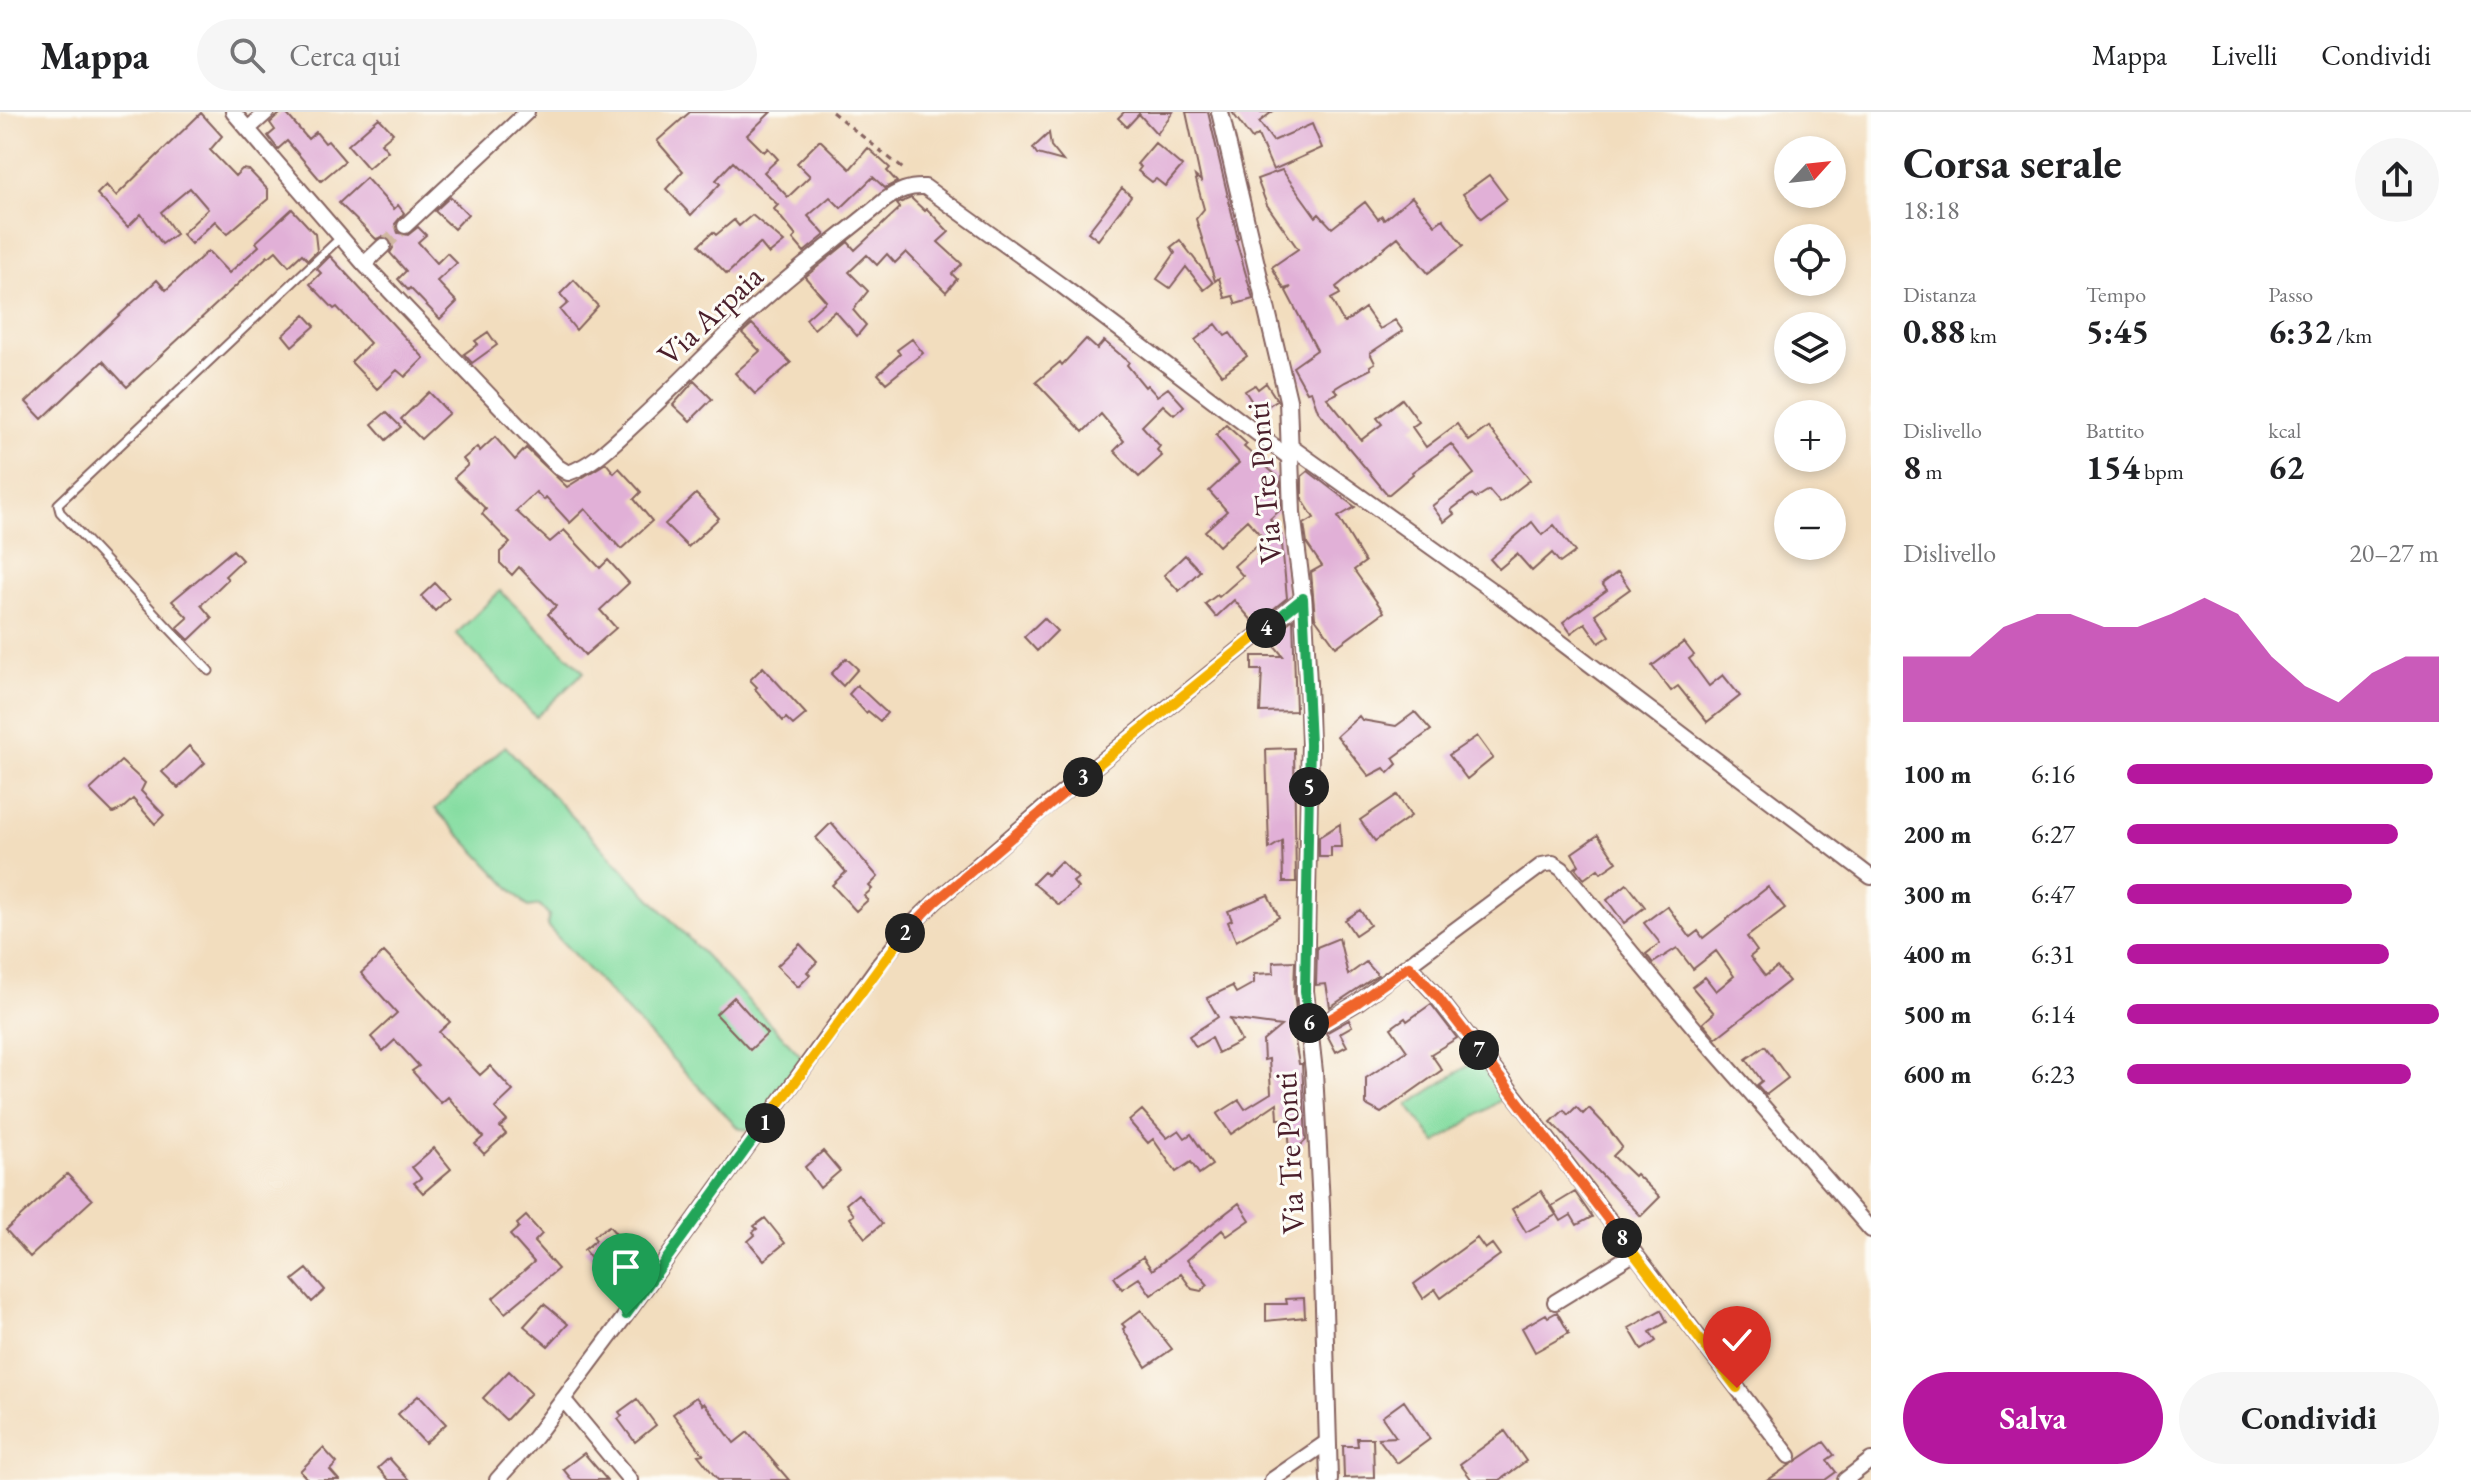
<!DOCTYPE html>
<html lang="it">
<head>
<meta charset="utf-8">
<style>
  :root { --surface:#fff; --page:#f6f6f6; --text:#202124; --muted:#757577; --line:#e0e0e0; --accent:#b5179e }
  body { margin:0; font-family:"EB Garamond",serif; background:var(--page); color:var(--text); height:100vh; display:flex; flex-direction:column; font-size:30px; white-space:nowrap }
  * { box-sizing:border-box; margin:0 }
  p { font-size:26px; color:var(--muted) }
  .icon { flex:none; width:44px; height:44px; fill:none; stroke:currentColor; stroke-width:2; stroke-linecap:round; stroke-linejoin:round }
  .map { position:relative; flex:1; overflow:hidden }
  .details { display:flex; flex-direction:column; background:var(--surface); width:600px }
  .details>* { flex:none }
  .needle { width:52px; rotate:63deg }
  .controls { position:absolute; left:1774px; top:24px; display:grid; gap:16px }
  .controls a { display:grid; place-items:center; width:72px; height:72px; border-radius:50%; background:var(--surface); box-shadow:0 4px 12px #0003; font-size:40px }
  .pin { position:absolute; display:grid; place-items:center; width:68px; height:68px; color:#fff; margin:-82px -34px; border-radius:50% 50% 50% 0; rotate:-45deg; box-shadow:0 0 8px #0007 }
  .pin .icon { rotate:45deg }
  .km { position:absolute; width:40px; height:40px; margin:-20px; border-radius:50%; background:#222; color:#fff; font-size:22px; line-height:40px; text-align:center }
  .round { display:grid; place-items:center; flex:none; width:84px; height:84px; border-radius:42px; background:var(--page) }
  .headline { display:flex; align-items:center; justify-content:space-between; height:136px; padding:0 32px }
  h1 { font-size:44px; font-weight:700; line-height:60px }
  .figures { display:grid; grid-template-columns:repeat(3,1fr); gap:12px; height:136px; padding:8px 32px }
  .figures div { display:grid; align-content:center }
  .figures b { font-size:34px; font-weight:700 }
  .figures small { font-size:22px; font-weight:400 }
  .figures p { font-size:22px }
  .chart { height:224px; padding:16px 32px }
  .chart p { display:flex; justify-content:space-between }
  .chart svg { width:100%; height:144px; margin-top:8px; fill:var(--accent); opacity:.7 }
  .primary-button { display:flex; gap:16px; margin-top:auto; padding:16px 32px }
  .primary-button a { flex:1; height:92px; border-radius:48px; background:var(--accent); color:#fff; font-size:32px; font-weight:700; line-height:92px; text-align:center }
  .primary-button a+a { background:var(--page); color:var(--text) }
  ul { padding:0 32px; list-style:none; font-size:26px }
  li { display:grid; grid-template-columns:128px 96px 1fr; align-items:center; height:60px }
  li i { height:20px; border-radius:10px; background:var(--accent) }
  header { display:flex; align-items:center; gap:48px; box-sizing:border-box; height:112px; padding:0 40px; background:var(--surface); border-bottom:2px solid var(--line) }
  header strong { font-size:38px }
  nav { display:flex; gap:44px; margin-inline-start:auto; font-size:28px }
  .search { width:560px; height:72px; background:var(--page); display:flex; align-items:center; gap:20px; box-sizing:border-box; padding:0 28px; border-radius:44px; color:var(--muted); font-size:30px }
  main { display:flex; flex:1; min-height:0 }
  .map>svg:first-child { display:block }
</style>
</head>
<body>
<header>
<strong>Mappa</strong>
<div class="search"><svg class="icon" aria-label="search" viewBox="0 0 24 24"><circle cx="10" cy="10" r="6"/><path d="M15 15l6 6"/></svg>Cerca qui</div>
<nav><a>Mappa</a><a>Livelli</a><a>Condividi</a></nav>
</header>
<main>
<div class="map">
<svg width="1871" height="1368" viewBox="0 0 1871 1368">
  <rect width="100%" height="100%" fill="#fdfcf7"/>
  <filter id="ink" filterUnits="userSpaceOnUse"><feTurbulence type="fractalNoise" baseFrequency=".0125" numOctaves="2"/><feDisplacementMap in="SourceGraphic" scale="16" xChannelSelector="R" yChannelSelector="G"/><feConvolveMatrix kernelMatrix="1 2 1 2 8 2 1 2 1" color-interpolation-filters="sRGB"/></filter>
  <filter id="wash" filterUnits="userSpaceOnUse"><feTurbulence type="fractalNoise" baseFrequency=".006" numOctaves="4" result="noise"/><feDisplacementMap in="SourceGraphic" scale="32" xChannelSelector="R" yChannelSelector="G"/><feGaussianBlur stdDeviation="1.8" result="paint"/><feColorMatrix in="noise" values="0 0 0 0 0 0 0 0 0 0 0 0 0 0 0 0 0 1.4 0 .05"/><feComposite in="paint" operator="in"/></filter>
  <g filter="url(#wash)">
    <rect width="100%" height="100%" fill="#f2ddbe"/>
    <!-- green -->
    <path fill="#85dda1" stroke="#687e66" stroke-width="2" d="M500,479L584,560L536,605L456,522Z
      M505,634L804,947L751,1018L741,1017L734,1012L547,814L549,803L540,793L528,795L435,697Z
      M1476,948L1505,985L1436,1031L1408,993Z"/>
    <g id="blocks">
      <!-- building -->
      <path fill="#e1b0d7" d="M282,0H285L308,27L316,20L325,31L328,29L345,49L321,69L287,29L278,37L268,24L275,18L270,11Z
        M690,0H771L747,23L764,40L768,36L778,47L764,60L788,85L810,64L797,51L820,28L850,57L868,36L890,56L887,59L897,70L885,76L873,65L841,96L830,85L808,104L825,123L804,140L793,127L796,124L774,97L778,93L733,50L716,68L720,72L691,103L666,77L683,59L657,29Z
        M1124,0H1173L1157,22L1139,2L1127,15L1118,6Z
        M1186,0H1208L1238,127L1236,128L1253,187L1236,192L1233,184L1225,186L1219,166L1215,169L1196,107L1204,97L1195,64L1201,69Z
        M1232,0H1272L1259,10L1273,29L1312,12L1322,36L1273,58L1258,23L1252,27Z
        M201,1L222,24L210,38L235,64L242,57L249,58L268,78V87L227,122L215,109L191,132L182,122L208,97L190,76L161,100L176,122L162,132L141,102L128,115L97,82L106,73L116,84Z
        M379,6L393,21L381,31L388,39L368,56L348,33Z
        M1049,21L1051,34L1063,49L1037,42L1033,36Z
        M1155,31L1182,54L1165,74L1156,67L1152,70L1138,59L1141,55L1137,52Z
        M1282,58L1316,105L1319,102L1332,116L1365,90L1378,107L1382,104L1384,108L1412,85L1435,113L1443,107L1463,134L1428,161L1398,125L1336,175L1340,182L1331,187L1344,211L1365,196L1380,217L1395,208L1403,219L1370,241L1375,251L1370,254L1371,257L1345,270L1334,277L1338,281L1327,286L1361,328L1382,312L1377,306L1402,287L1419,310L1412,315L1426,335L1457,312L1469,329L1488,315L1530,368L1500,391L1489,378L1476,386L1472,382L1451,398L1454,402L1444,410L1432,394L1474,362L1451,332L1412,360L1413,362L1388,383L1318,299L1311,279L1307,280L1293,255L1317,238L1286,179L1291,175L1284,177L1272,155L1298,137L1267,93L1257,67Z
        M1489,63L1507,87L1481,106L1463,82Z
        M366,66L394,97L398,93L404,101L395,112L398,121L408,123L418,115L426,123L418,130L437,151L447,141L457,151L437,169L457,190L440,207L410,176L408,178L398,167L406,159L390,141L393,136L391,128L385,124L376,127L339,91Z
        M1122,76L1131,84L1098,128L1088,120Z
        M450,85L468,102L454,117L435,99Z
        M911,86L925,99L927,97L949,120L938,130L962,152L952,162L957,167L946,180L906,140L895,151L887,142L877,153L867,143L849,160L868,179L853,198L866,213L857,224L835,199L814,217L806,207L826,189L805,165L848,130L855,138L900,96L897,92Z
        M292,97L315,122L317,139L308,148L302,142L289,154L276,139L269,145L268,144L127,275L103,249L42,307L26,290L157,168L166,178L208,139L229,161L259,134L256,130Z
        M752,103L784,130L769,142L760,131L727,162L699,133L713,120L716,123L734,108L739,114Z
        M1180,128L1213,171L1204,178L1186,155L1170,176L1157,167L1175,141L1171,135Z
        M330,144L424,246L405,265L397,258L377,277L351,250L370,231L337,195L334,197L310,172L321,161L317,157Z
        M574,168L598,194L576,218L560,198L568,191L560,182Z
        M305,203L315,214L292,234L283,223Z
        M752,212L791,251L755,282L735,261L760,239L742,221Z
        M1216,212L1225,224L1230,221L1247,244L1222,263L1195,228Z
        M488,220L497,233L472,251L464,242L478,232L475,229Z
        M912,227L923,241L886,271L878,262L900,242L897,238Z
        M1086,227L1097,237L1104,229L1129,250L1127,253L1145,275L1147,273L1157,284L1168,276L1184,294L1174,303L1163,293L1142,314L1160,334L1157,338L1162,344L1139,365L1114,339L1124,329L1101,302L1083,320L1036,270L1060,250L1062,253Z
        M694,269L712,287L690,309L673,293Z
        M1266,271L1277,288L1266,295L1264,291L1256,296L1245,279L1255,273L1258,277Z
        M429,280L449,301L421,327L401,307Z
        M386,300L401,315L386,328L372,312Z
        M1226,313L1247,332L1244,335L1277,364L1280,370L1281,397L1270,407L1281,421L1287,486L1255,512L1234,488L1216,505L1205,492L1217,483L1219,485L1243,464L1234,454L1264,427L1247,408L1219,434L1205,419L1227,399L1209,379L1239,351L1216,323Z
        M495,325L515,348L526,336L567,375L606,351L614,361L619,356L641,380L634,387L652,409L621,437L585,397L570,411L546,385L544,388L536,380L516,399L550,430L564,418L600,456L608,448L629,471L600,498L616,516L585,543L548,502L556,494L519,455L512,463L500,451V440L510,431L482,402L486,397L454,366L468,353L463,347L477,335L480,339Z
        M1308,359L1355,395L1338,405L1365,450L1354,458L1384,500L1336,535L1315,506L1311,460L1322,454L1307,432L1304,412L1314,406L1302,387V364Z
        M696,382L719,406L688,435L665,412Z
        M1532,410L1542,423L1554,413L1575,440L1560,451L1552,441L1532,459L1517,442L1499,457L1490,447Z
        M233,438L242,448L225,464L228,467L201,493L212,506L189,528L177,516L188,506L172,489Z
        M1185,443L1200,459L1179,479L1164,463Z
        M1618,460L1630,477L1595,502L1610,524L1599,531L1585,511L1571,521L1563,510L1607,478L1602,472Z
        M435,471L449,486L435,499L421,484Z
        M1044,506L1057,519L1037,539L1024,525Z
        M1293,507L1296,599L1260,600L1262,558H1252V544H1283L1273,532V523Z
        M1684,530L1694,543L1689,547L1709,574L1723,563L1740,584L1707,610L1678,574L1671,579L1652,554Z
        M846,546L858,557L843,574L831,562Z
        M763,555L806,602L793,613L786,606L783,609L755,577L757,575L750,568Z
        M857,573L887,601L880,609L868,599L866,601L849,582Z
        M1415,600L1431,618L1393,646L1397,652L1388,661L1384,656L1369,664L1337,624L1359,604L1362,608L1396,614Z
        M1477,624L1493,646L1467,667L1449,643Z
        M189,634L205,651L178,676L162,660Z
        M1294,636L1296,770H1283L1282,729L1269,737L1266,637Z
        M121,649L145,671L141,679L164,703L155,712L133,687L122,697L113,701L90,678Z
        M1397,683L1411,704L1375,729L1360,708Z
        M831,711L878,765L869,774L872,777L864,784L868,788L856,799L832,773L846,760L816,726Z
        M1340,712L1341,735H1331V745H1319V725Z
        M1598,723L1617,750L1601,761L1598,757L1584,767L1575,756L1579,753L1572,741Z
        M1061,749L1078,766L1073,770L1078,776L1059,793L1033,771L1044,760L1047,763Z
        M1627,772L1645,795L1624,811L1607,788Z
        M1768,775L1785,796L1747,825L1757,839L1750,845L1765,864L1777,855L1789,869L1716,926L1703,911L1714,901L1692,875L1705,865L1716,879L1734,864L1716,839L1693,857L1677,836L1653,851L1646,842L1660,831L1644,811L1667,794L1690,825L1698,819L1703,826Z
        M1268,783L1279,805L1236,829L1228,810L1232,808L1228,799Z
        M1360,798L1370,813L1355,823L1345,808Z
        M1339,826L1348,863L1366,850L1378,863L1330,895L1326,872L1316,873L1317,835Z
        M800,832L817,850L807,860L810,863L798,875L777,854Z
        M384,840L450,910L439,920L480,963L490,954L513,979L495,996L507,1009L500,1015L506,1022L484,1042L475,1032L483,1025L448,985L441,991L412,959L419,954L395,928L383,939L371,925L397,901L361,861Z
        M1295,849L1294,880L1299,923H1294L1299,952H1302L1306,1028L1290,1044L1288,1007H1278L1277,991L1231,1022L1217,1002L1239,988L1245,997L1271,981L1269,947L1264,948L1263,929L1281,914L1230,907L1241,929L1218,941L1211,926L1196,935L1189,924L1218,905L1207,886L1232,874L1236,881L1254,871V862L1274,861L1273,850Z
        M734,885L767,922L750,938L716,902Z
        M1431,892L1457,926L1431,942L1442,958L1381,1001L1366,993V966L1407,939L1391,916L1405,906L1407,909Z
        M1349,908L1352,914L1340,921L1347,934L1336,940L1326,921Z
        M1765,934L1788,966L1766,983L1757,973L1762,969L1746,947Z
        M1576,995L1583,1002L1589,996L1607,1015L1622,1035L1613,1044L1634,1064L1636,1062L1660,1085L1641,1104L1551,1010L1564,998L1568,1003Z
        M1142,998L1167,1026L1179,1018L1185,1026L1191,1022L1212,1053L1199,1062L1191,1050L1176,1060L1153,1027L1148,1031L1129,1009Z
        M434,1036L451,1057L423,1081L414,1071L421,1066L412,1055Z
        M823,1039L840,1059L820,1076L805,1055Z
        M67,1062L92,1088L30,1145L6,1118Z
        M1541,1079L1556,1103L1526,1120L1512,1097Z
        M1575,1080L1592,1105L1577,1113L1571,1103L1561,1109L1552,1094Z
        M858,1082L882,1112L865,1126L850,1106L854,1103L846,1092Z
        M1239,1091L1250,1108L1227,1124L1222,1118L1187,1148L1208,1173L1201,1179L1192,1177L1181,1162L1151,1183L1139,1166L1122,1177L1114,1165L1143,1145L1152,1158Z
        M526,1104L542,1122L534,1130L558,1157L505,1201L493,1186L534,1150L510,1123L519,1115L517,1112Z
        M765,1106L785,1131L764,1148L748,1129L755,1123L753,1120L757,1117L754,1114Z
        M609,1114L640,1148L610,1174L590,1151L593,1149L584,1138L596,1128L593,1124Z
        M1477,1126L1485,1137L1492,1132L1500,1143L1441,1186L1435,1177L1423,1186L1414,1172Z
        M307,1157L325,1178L312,1190L293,1168Z
        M1304,1186L1305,1205L1266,1209V1192H1287L1286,1187Z
        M544,1192L568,1212L548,1234L524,1214Z
        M1141,1198L1172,1237L1146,1255L1123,1217L1125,1215L1122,1212Z
        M1661,1198L1667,1210L1650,1220L1656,1229L1642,1238L1629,1216Z
        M1557,1200L1569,1221L1535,1240L1522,1216L1546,1202L1548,1205Z
        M509,1259L531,1281L506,1308L483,1286Z
        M419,1283L446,1312L425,1331L398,1302Z
        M696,1285L702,1293L704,1291L734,1331L748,1320L789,1368H718L698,1343L703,1342L673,1302Z
        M637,1287L656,1313L635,1330L618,1307L622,1304L619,1300Z
        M1404,1289L1430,1327L1397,1351L1378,1326L1396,1325L1382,1305Z
        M1505,1319L1526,1349L1500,1368H1472L1460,1352Z
        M1357,1326H1373L1374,1365L1344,1366L1343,1334H1358Z
        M1824,1330L1834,1343L1827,1348L1836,1360L1825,1368H1768Z
        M323,1336L337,1351L330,1358L339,1368H308L300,1359Z
        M584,1341L607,1368H572L563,1357Z
        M389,1346L409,1368H389L378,1356Z"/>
    </g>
  </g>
  <g filter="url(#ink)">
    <use href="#blocks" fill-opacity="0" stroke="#85625e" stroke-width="2"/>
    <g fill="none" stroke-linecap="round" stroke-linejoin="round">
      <!-- minor-tunnel -->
      <path stroke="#d0b7a1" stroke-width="14" stroke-dasharray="14 7" stroke-linecap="butt" d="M383,134L405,114"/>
      <defs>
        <path id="service" d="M209,559L60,400L58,392L341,125"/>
        <path id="minor" d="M233,0L364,152L558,355L568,361C595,352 616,329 637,310C676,274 713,235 752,198C793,159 841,125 885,88C898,79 909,74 925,75L1061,173L1291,347
          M248,17L267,0
          M405,114L527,0
          M364,152L383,134
          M1290,334L1501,485L1871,765
          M1409,854L1437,884L1525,997L1789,1344
          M1310,919L1357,891L1542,753L1553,751L1562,757L1696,918L1871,1118
          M1555,1190L1633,1142
          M563,1287L630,1368
          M497,1368L535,1325L626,1203L878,854L911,813L935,790L1044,696L1303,486
          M1272,1368L1327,1330
          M1845,1368L1871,1348"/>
        <path id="tertiary" d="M1220,0L1288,288L1292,401L1303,486L1308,571L1310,632L1305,879L1314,960L1321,1093L1329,1368"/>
      </defs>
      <!-- service casing -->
      <use href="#service" stroke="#85625e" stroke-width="11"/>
      <!-- minor casing -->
      <use href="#minor" stroke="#85625e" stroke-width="18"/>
      <!-- tertiary casing -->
      <use href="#tertiary" stroke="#85625e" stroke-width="20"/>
      <!-- path -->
      <path stroke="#85625e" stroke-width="3" stroke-dasharray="6 6" stroke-linecap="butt" d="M832,0L907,60"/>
      <!-- service -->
      <use href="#service" stroke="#fff" stroke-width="7"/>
      <!-- minor -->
      <use href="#minor" stroke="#fff" stroke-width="14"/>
      <!-- tertiary -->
      <use href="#tertiary" stroke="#fff" stroke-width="16"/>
    </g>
  </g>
  <g fill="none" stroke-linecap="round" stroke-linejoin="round" filter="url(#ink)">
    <defs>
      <path id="split-1" d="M626,1203L765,1011"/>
      <path id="split-2" d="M765,1011L905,821"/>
      <path id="split-3" d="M905,821L935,790L1083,665"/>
      <path id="split-4" d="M1083,665L1266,516"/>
      <path id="split-5" d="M1266,516L1303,486L1310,632L1309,675"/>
      <path id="split-6" d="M1309,675L1305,879L1309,911"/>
      <path id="split-7" d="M1309,911L1310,919L1357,891L1409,854L1437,884L1479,938"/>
      <path id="split-8" d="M1479,938L1622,1126"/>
      <path id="split-9" d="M1622,1126L1737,1276"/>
    </defs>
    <!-- split-1 casing -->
    <use href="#split-1" stroke="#fff" stroke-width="16"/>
    <!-- split-2 casing -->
    <use href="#split-2" stroke="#fff" stroke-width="16"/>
    <!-- split-3 casing -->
    <use href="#split-3" stroke="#fff" stroke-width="16"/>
    <!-- split-4 casing -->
    <use href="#split-4" stroke="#fff" stroke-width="16"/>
    <!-- split-5 casing -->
    <use href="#split-5" stroke="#fff" stroke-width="16"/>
    <!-- split-6 casing -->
    <use href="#split-6" stroke="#fff" stroke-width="16"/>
    <!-- split-7 casing -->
    <use href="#split-7" stroke="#fff" stroke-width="16"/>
    <!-- split-8 casing -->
    <use href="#split-8" stroke="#fff" stroke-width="16"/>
    <!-- split-9 casing -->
    <use href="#split-9" stroke="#fff" stroke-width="16"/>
    <!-- split-1 -->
    <use href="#split-1" stroke="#22a559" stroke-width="10"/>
    <!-- split-2 -->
    <use href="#split-2" stroke="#f5b400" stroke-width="10"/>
    <!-- split-3 -->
    <use href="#split-3" stroke="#f0652b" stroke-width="10"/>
    <!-- split-4 -->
    <use href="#split-4" stroke="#f5b400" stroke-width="10"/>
    <!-- split-5 -->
    <use href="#split-5" stroke="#22a559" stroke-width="10"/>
    <!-- split-6 -->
    <use href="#split-6" stroke="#22a559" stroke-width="10"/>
    <!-- split-7 -->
    <use href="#split-7" stroke="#f0652b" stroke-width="10"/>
    <!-- split-8 -->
    <use href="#split-8" stroke="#f0652b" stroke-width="10"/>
    <!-- split-9 -->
    <use href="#split-9" stroke="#f5b400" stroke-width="10"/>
  </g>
  <g text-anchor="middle" stroke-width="6" stroke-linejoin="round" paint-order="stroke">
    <!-- street labels -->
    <g font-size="32" fill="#4a1f2b" stroke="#fdfcf7">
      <text transform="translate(710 203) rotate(-43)" y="11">Via Arpaia</text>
      <text transform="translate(1264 371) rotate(-95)" y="11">Via Tre Ponti</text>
      <text transform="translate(1289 1041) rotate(-93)" y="11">Via Tre Ponti</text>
    </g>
  </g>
</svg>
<div class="controls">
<a><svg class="needle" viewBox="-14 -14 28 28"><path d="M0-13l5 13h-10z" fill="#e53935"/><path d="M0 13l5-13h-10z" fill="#757577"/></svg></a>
<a><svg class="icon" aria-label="locate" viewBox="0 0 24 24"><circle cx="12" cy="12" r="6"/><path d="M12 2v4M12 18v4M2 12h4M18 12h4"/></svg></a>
<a><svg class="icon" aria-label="layers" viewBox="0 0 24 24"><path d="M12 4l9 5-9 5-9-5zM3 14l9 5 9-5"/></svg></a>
<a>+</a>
<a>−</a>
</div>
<div class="pin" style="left:626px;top:1203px;background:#1e9e55"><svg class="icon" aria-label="arrive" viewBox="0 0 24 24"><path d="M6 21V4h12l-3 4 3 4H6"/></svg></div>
<div class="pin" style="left:1737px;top:1276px;background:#d93025"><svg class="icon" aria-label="check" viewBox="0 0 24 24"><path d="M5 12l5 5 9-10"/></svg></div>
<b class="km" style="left:765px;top:1011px">1</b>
<b class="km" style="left:905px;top:821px">2</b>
<b class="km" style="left:1083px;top:665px">3</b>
<b class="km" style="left:1266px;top:516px">4</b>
<b class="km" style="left:1309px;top:675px">5</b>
<b class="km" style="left:1309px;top:911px">6</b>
<b class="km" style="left:1479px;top:938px">7</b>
<b class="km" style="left:1622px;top:1126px">8</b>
</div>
<section class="details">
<div class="headline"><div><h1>Corsa serale</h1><p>18:18</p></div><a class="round"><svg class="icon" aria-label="share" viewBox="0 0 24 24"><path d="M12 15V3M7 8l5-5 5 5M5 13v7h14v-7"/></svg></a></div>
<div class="figures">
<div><p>Distanza</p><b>0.88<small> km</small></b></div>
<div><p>Tempo</p><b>5:45</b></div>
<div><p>Passo</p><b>6:32<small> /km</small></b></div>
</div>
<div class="figures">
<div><p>Dislivello</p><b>8<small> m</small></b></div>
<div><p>Battito</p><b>154<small> bpm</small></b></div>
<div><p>kcal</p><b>62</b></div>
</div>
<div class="chart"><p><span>Dislivello</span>20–27 m</p>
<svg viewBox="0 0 160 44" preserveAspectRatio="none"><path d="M0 44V24L10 24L20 24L30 15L40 11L50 11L60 15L70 15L80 11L90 6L100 11L110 24L120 33L130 38L140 29L150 24L160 24V44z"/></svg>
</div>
<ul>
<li><b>100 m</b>6:16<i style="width:98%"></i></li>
<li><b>200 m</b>6:27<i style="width:87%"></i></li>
<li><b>300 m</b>6:47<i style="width:72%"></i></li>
<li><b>400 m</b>6:31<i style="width:84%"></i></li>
<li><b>500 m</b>6:14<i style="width:100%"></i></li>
<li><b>600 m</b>6:23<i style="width:91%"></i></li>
</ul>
<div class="primary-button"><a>Salva</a><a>Condividi</a></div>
</section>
</main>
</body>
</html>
